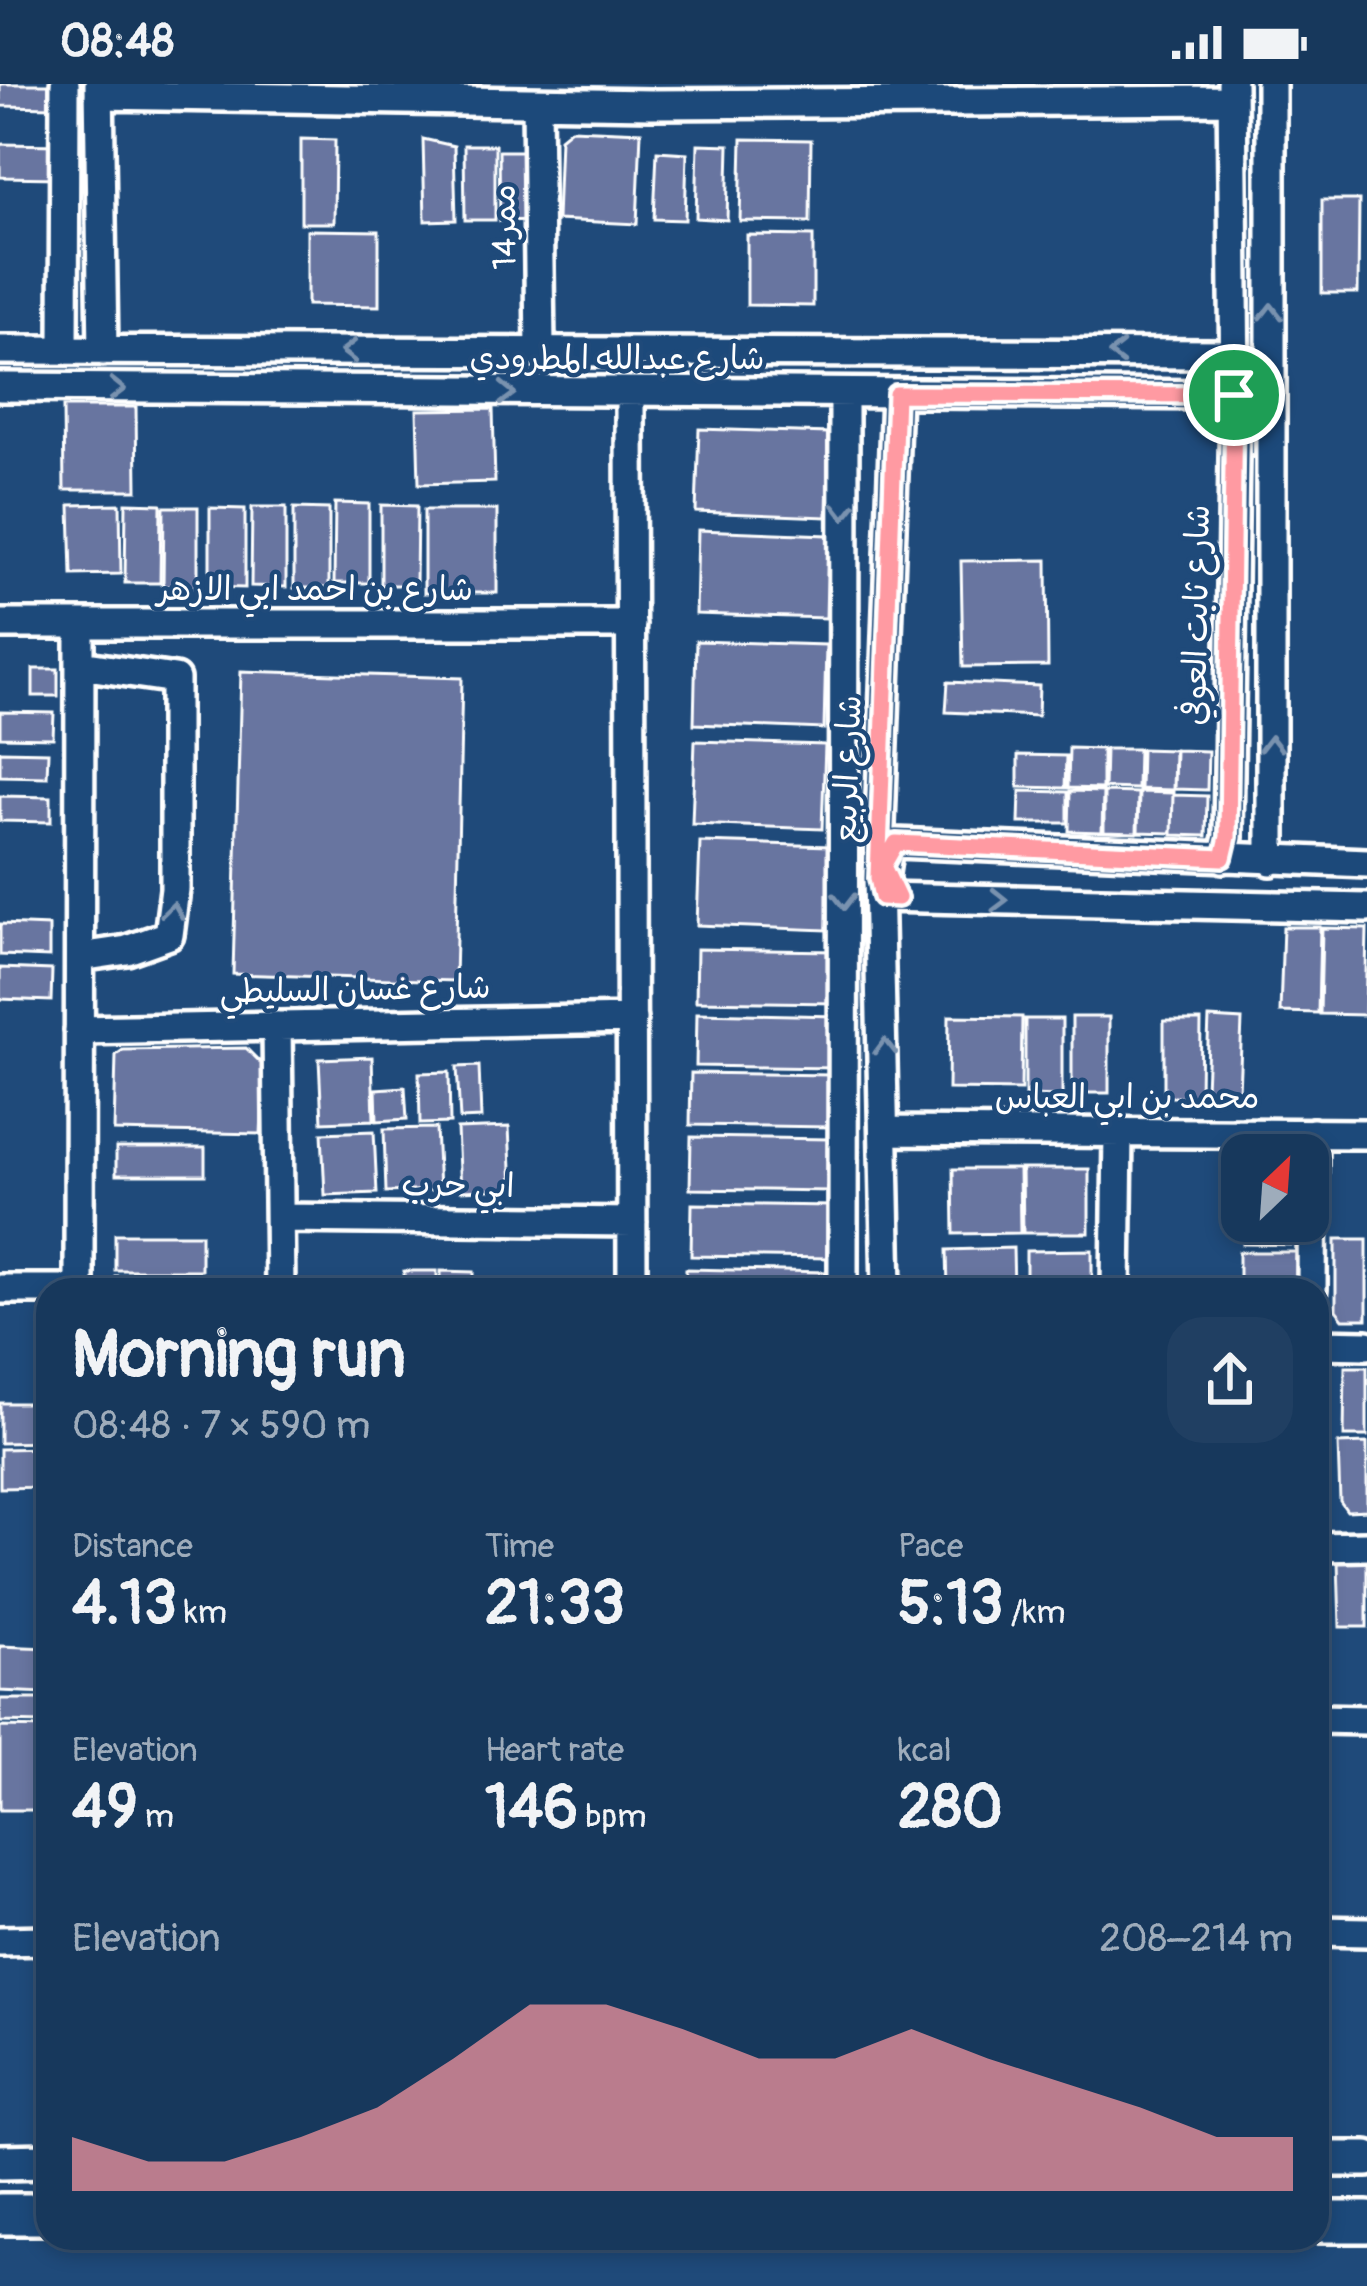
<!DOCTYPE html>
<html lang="en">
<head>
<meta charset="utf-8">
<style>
  :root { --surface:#17385c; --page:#203f62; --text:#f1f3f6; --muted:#9eacbb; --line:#365272; --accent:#ff9aa2 }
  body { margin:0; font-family:Pangolin,"Playpen Sans Arabic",sans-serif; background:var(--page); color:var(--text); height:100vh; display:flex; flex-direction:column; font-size:45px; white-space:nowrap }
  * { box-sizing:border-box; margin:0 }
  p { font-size:39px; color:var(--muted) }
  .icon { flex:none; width:66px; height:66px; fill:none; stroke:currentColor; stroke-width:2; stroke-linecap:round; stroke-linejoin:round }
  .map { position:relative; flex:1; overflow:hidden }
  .side { position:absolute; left:36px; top:1194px; width:1293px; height:972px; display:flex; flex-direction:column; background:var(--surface); border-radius:36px; box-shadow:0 6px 18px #0003,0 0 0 3px var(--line) }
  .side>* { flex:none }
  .needle { width:78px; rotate:25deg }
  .tools { position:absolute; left:1221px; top:1050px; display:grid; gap:24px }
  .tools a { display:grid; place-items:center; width:108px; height:108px; border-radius:24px; background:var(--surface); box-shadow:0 6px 18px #0003,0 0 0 3px var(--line); font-size:60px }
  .pin { position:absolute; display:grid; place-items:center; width:102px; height:102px; color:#fff; margin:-51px; border:6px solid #fff; border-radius:50%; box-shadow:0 3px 12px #0007 }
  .round { display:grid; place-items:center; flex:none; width:126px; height:126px; border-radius:36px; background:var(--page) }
  .overview { display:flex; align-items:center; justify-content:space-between; height:204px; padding:0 36px }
  h1 { font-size:66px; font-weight:800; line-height:90px }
  .figures { display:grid; grid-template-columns:repeat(3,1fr); gap:18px; height:204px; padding:12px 36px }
  .figures div { display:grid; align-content:center }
  .figures b { font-size:60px; font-weight:800 }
  .figures small { font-size:33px; font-weight:400 }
  .figures p { font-size:33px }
  .chart { height:336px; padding:24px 36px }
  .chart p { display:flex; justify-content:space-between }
  .chart svg { width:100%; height:216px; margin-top:12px; fill:var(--accent); opacity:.7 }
  .status { display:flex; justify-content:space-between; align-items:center; height:84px; padding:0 60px; background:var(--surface); direction:ltr }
  .status svg { height:33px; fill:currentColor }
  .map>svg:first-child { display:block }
</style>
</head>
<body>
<div class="status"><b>08:48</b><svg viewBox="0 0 49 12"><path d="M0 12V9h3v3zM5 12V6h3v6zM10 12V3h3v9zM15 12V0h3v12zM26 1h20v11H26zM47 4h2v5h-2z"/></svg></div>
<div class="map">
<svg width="1367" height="2202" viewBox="0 0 1367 2202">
  <rect width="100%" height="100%" fill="#1f4a7a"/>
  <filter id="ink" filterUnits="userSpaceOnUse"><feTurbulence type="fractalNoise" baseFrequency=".00833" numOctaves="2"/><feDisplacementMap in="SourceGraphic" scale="24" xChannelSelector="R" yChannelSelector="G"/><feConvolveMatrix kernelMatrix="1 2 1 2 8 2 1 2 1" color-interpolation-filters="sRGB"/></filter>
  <g filter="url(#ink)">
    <!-- building -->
    <path fill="#6774a0" stroke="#fff" stroke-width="3" d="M0,0H57L56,23L0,22Z
      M571,45L641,48L637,140L557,136L560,54Z
      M301,55L335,56L334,139H301Z
      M423,55L454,62L456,136L425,137Z
      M742,55L811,56L810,138L740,137Z
      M0,60L59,61L58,94L0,93Z
      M698,60L729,61L727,136L696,134Z
      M464,61H495V136H465Z
      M499,67H533L535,136L500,137Z
      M657,67L687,69L685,136L654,135Z
      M1322,116H1359L1358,209H1322Z
      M307,146L379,147V222L307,221Z
      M747,151L813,152V222L747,221Z
      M63,323H136L137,406H64Z
      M493,325L495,398L419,400L417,326Z
      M699,345L829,349L827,433L696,428Z
      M126,419L161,420L160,499H125Z
      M335,419L369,420V499H334Z
      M120,420L121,490L72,491L70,421Z
      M381,421L417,422L416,501H381Z
      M164,423H198V503L163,502Z
      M252,423H286V503L251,502Z
      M210,424L245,425V504L210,503Z
      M294,424L329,425V504H294Z
      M424,426H497V509H424Z
      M698,446L828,451L826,534L696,530Z
      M1047,476L1048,582L963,583L961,477Z
      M696,557L826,561L824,645L694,640Z
      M33,585H58V612H33Z
      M241,587L462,594L455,897L233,890Z
      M948,598L1039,602L1038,632L946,628Z
      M0,628L54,629L53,654L0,653Z
      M695,657L825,661L822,745L692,740Z
      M1069,664L1102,665V705L1068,704Z
      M1105,665H1138L1137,705L1104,704Z
      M1141,665L1174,666L1173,706L1140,705Z
      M1175,666L1208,667L1207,706L1174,705Z
      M0,667L48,668L47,693L0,692Z
      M1018,671L1066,672L1065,704L1018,703Z
      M1020,707L1068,708V739H1019Z
      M1070,707L1103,708L1102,748L1069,747Z
      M1104,708L1138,709L1137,749L1104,748Z
      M1139,708L1173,709L1172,749L1138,748Z
      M1173,711L1207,712L1206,752L1172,751Z
      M0,712L51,713V738L0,737Z
      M700,758L830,762L827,846L697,841Z
      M0,840L49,842V873L0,871Z
      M1283,843H1320L1318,929L1280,928Z
      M1322,844L1367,845L1365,931L1320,930Z
      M697,865L837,867L836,919L696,917Z
      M0,884L52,886L51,917L0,915Z
      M697,929L836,932L835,984L696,982Z
      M949,932L1022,933L1021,1006L948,1005Z
      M1072,933H1109V1009H1072Z
      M1209,934L1242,936L1239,1008L1206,1006Z
      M1025,935H1062V1012L1025,1011Z
      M1164,937H1201L1200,1013H1164Z
      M246,964L264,982L261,1050L114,1047L116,971L123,966Z
      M372,973L374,1036L322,1038L319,975Z
      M479,982L481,1034L460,1035L457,983Z
      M449,988L450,1039L420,1040L419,989Z
      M691,989L831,991L830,1043L690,1041Z
      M405,1003L407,1035L377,1037L376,1005Z
      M509,1043L512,1105L460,1107L457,1045Z
      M436,1044L439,1106L386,1108L384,1045Z
      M374,1047L377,1109L325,1111L322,1049Z
      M691,1053L830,1055V1107L690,1105Z
      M116,1064H205V1091H116Z
      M953,1085H1019L1020,1149L954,1150Z
      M1022,1085H1089V1149H1023Z
      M692,1120L831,1122L830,1174L691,1172Z
      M1244,1137H1301L1300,1161L1243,1160Z
      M115,1150H201V1186H115Z
      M1336,1155H1367V1235H1343L1336,1226Z
      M1013,1164L1014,1206H948L947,1166Z
      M1092,1166V1206H1026V1167Z
      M1239,1168H1297V1199L1239,1198Z
      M686,1185L826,1188L825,1206H686Z
      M404,1187H437V1206H404Z
      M441,1187L474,1188V1206H441Z
      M115,1192L195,1195V1206H114Z
      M1345,1283H1367V1352H1344Z
      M0,1319H48V1358L0,1359Z
      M1367,1359V1426L1347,1427L1340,1417L1338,1360Z
      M48,1364V1403L0,1404V1365Z
      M1367,1470V1543H1340L1338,1477Z
      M0,1562L47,1564L46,1609L0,1607Z
      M0,1615H47V1639L0,1638Z
      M0,1643L48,1644V1726H0Z"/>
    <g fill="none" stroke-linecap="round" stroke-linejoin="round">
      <defs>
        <path id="minor" d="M99,0L103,267
          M99,11L651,20L1232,16
          M537,19L540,267
          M0,266L1234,270
          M64,266L65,0
          M0,303L1235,311
          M630,310L632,1206
          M0,540H631
          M1223,774L1228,753L1235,311L1232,0
          M1271,777V0
          M884,789L887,769L896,759L1367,779
          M882,813L1367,824
          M80,873L127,866L169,851L175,805V595L80,581
          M277,942L280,1206
          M79,946L632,935
          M887,1047L1367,1050
          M282,1134L632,1138
          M0,1205H79
          M79,1206L80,540
          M843,1206L844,310
          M887,1206L878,794L896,310
          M1116,1206L1118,1048
          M1312,1206L1313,1049
          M1317,1260L1367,1261
          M1317,1463L1367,1462
          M1317,1635L1367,1636
          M1317,1847L1367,1848
          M0,1857L48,1856"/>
        <path id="major" d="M1317,2075H1367
          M0,2078L48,2077"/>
        <path id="highway" d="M0,2130H48
          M1317,2138H1367"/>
      </defs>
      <!-- minor casing -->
      <use href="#minor" stroke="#fff" stroke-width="36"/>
      <!-- major casing -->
      <use href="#major" stroke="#fff" stroke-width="42"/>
      <!-- highway casing -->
      <use href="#highway" stroke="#fff" stroke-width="48"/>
      <!-- minor -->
      <use href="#minor" stroke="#1f4a7a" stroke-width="27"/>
      <!-- major -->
      <use href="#major" stroke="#1f4a7a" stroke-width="33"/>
      <!-- highway -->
      <use href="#highway" stroke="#1f4a7a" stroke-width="39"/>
    </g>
    <!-- one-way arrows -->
    <defs><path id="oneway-chevron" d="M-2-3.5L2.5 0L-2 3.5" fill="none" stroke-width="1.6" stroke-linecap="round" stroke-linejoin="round" transform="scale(3)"/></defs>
    <g stroke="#7992af">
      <use href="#oneway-chevron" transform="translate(1271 228) rotate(-90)"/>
      <use href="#oneway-chevron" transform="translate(349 267) rotate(-180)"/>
      <use href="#oneway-chevron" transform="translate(1117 269) rotate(-180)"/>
      <use href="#oneway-chevron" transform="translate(117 305) rotate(1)"/>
      <use href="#oneway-chevron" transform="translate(507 309) rotate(1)"/>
      <use href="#oneway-chevron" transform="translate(844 427) rotate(90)"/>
      <use href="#oneway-chevron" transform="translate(1271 660) rotate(-90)"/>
      <use href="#oneway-chevron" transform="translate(999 816) rotate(1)"/>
      <use href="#oneway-chevron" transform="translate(844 817) rotate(90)"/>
      <use href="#oneway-chevron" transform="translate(173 827) rotate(-82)"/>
      <use href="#oneway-chevron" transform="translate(885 963) rotate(-91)"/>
    </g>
  </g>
  <g fill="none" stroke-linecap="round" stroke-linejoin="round" filter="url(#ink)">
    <defs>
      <path id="route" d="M896,310L1234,311L1228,753L1223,774L896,759L883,782L898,814L882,813L878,794Z"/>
    </defs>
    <!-- route casing -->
    <use href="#route" stroke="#fff" stroke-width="24"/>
    <!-- route -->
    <use href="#route" stroke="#ff9aa2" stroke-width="15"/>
  </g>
  <g text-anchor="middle" stroke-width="9" stroke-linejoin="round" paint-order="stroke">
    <!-- street labels -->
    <g font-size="33" fill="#fff" stroke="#1f4a7a">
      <text transform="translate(503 143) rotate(-91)" y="12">ممر14</text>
      <text x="617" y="285">شارع عبدالله المطرودي</text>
      <text x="315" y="516">شارع بن احمد ابي الازهر</text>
      <text transform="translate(1195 531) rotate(-89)" y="12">شارع ثابت العوفي</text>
      <text transform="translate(846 685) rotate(-88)" y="12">شارع الربيع</text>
      <text transform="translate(355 904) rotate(-1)" y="12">شارع غسان السليطي</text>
      <text x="1127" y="1024">محمد بن ابي العباس</text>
      <text transform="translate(458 1100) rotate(1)" y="12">ابي حرب</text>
    </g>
  </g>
</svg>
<div class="tools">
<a><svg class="needle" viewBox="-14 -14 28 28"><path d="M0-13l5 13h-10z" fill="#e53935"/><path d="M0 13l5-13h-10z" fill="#9eacbb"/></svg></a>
</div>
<div class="pin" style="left:1234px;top:311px;background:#1e9e55"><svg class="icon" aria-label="arrive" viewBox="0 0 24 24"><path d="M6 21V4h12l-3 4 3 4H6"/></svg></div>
<section class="side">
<div class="overview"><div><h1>Morning run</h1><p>08:48 · 7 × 590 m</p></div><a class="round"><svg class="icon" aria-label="share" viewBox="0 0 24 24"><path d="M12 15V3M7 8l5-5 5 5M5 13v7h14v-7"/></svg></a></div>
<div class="figures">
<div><p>Distance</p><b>4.13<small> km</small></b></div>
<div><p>Time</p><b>21:33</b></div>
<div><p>Pace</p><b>5:13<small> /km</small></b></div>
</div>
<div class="figures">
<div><p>Elevation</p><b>49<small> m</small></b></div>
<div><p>Heart rate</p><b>146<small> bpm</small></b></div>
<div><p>kcal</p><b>280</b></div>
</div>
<div class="chart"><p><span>Elevation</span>208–214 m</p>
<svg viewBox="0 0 160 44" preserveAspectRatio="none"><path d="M0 44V33L10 38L20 38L30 33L40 27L50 17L60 6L70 6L80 11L90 17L100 17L110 11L120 17L130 22L140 27L150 33L160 33V44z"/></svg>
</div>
</section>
</div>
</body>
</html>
